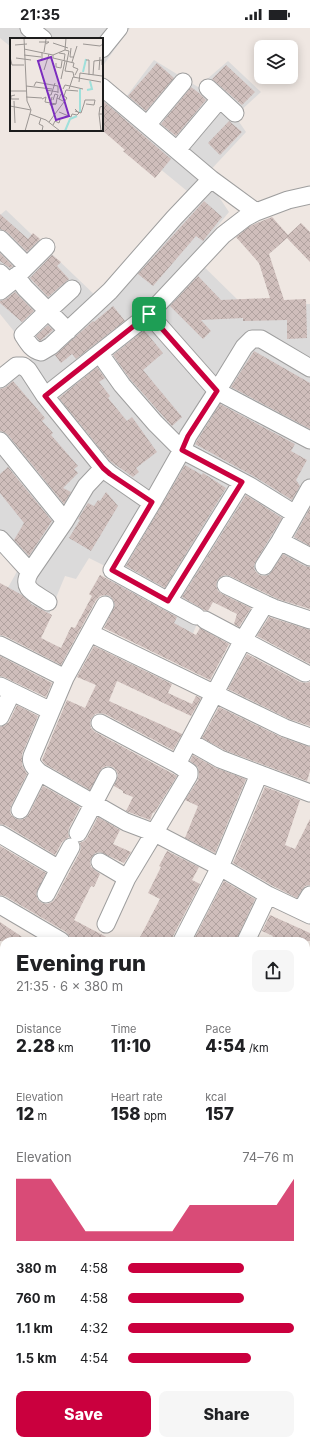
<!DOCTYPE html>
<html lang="en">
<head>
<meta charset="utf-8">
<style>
  :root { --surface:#fff; --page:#f6f6f6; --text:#202124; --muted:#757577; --accent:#ca003e }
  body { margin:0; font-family:Inter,sans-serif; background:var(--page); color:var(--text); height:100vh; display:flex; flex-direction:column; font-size:15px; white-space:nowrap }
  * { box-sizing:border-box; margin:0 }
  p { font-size:13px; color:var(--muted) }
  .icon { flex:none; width:22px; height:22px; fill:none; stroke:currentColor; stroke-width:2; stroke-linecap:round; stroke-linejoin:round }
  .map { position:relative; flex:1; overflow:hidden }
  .drawer { position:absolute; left:0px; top:909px; width:310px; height:508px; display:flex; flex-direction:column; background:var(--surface); border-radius:12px 12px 0 0; box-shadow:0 2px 10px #0003 }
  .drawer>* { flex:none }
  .fabs { position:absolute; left:254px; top:12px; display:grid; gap:8px }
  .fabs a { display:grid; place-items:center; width:44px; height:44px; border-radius:8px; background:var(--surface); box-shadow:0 2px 10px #0003; font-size:20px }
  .pin { position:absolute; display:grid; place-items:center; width:34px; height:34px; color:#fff; margin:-17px; border-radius:8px; box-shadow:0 2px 6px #0006 }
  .round { display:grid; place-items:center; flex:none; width:42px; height:42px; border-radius:8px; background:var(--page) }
  .head { display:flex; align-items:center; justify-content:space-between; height:68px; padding:0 16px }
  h1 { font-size:22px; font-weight:800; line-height:30px }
  .figures { display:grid; grid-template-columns:repeat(3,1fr); gap:6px; height:68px; padding:4px 16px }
  .figures div { display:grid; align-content:center }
  .figures b { font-size:17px; font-weight:800 }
  .figures small { font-size:11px; font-weight:400 }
  .figures p { font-size:11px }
  .chart { height:112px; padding:8px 16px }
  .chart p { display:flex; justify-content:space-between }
  .chart svg { width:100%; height:72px; margin-top:4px; fill:var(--accent); opacity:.7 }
  .button { display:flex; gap:8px; margin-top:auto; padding:8px 16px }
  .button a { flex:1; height:46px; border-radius:8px; background:var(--accent); color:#fff; font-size:16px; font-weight:800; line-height:46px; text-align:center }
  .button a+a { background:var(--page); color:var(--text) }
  ul { padding:0 16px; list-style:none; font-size:13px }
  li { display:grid; grid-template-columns:64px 48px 1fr; align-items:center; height:30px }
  li i { height:10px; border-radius:5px; background:var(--accent) }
  .status { display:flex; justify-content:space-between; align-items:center; height:28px; padding:0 20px; background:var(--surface); direction:ltr }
  .status svg { height:11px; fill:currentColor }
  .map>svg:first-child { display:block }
</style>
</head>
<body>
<div class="status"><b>21:35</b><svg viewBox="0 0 49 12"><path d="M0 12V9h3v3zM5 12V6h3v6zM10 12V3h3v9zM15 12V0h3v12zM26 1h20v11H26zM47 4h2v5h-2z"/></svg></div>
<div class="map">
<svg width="310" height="1417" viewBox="0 0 310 1417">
  <defs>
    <pattern id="building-cross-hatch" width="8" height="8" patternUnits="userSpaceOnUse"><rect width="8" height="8" fill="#cfbebb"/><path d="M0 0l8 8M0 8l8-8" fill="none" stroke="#b1a3a0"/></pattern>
  </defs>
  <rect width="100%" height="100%" fill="#efe7e2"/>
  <!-- residential -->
  <path fill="#dbdada" d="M0,0H130L102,39V11H11V19L0,10Z
    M154,32L198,59L228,33L261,64L235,88L246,104L205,148L229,184L193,228L243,277L310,276V567L303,566L226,528L188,617L103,573L113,542L89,530L76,551L65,548L41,606L0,574L20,538L0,525V357L34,328L0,286V187L6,182L100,272L187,163L102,93V49L126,69Z"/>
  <!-- building -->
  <path fill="url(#building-cross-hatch)" d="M157,35L174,50L146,83L128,68Z
    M226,37L255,64L242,77L212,51Z
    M191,59L199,65L206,72L176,108L161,96Z
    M102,72L171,131L155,150L123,123L125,122L102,102Z
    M229,93L242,104L220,127L208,115Z
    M204,173L222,189L203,213L196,208L153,258L138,246Z
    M0,186L28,211L33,205L40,211L27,224L7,204L0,201Z
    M272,189L288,207L301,195L310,204V234L287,210L269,226L284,272L306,271L307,310L287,311V292L243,293V290L201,292L211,303L203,311L170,278L198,248L221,272L270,270L259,235L236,209L250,198Z
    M0,225L13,238L12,239L10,240L0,233Z
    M52,227L61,234L57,238L69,251L48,269L30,250Z
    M15,264L34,283L22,294L0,275V273L6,271Z
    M113,278L125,293L76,331L72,326L61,335L55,327L93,293L94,294Z
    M48,297L53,302L40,313L36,308Z
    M144,302L163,325L143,342L182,389L172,398L130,351L113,327Z
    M254,323L310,355V401L231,359Z
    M97,339L105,350L99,354L110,368L108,370L127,393L132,389L157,424L136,440L139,444L133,449L110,433L59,370Z
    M13,353L45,390L42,393L53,405L51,407L78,438L74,441L78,445L63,460L71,464L64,476L8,407L4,404L0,403V361L6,359Z
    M220,376L295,416L291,423L307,432L296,452L300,458L292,472L255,449L195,416Z
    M185,437L202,447L203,445L226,460L165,560L126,538Z
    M8,439L52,493L29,528L14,512L24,495L0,465V446Z
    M106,464L118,478L91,523L69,510L80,492L78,491L88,475L94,478L98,472L100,473Z
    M246,467L282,490L256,533L254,538L255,543L259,547L263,548L269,547L283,526L305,538L310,539V581L278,571L230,548L225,547L220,549L217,553L216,558L218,563L222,566L251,580L239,599L234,596L237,586L213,574L208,583L204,582L182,569Z
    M310,480V518L294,509Z
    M100,547L177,589L174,595L196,607L200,600L229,616L210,652L104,600L115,577L113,572L110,568L105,567L100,568L96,572L61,637L5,608L0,607V555L22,567L31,575V576L52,587L41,610L61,620L71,599L75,600L92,568L89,566Z
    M269,589L310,602V636L257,608Z
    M94,618L172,656L168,665L192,676L196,668L201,670L191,688L117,653L109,673L182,706L173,722L105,686L100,685L95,686L91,691L90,695L91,700L95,704L177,748L154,785L153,784L150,792L126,783L133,769L123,765V763L114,758L118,747L116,742L113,739L107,738L102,740L90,762L45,736L42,732L67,672L85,680L96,657L77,649Z
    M247,626L300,654L305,655L310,654V698L289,691L228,661Z
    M0,628L52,655L46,669L4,649L0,648Z
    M17,677L38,688L22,726V737L27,746L11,778L10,782L11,787L16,791L21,792L26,790L29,786L43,758L80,779L69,800L68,805L69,809L62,814L55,827L5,797L0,796V699L5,697L9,694Z
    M219,679L281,709L310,719V743L307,753L224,722L202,710Z
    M193,727L216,740L246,751L215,825L185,810L198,778L185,772L198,752L199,747L198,739L190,733Z
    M265,759L300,772L285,817L295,821L310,791V857L305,858L297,870L273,858L233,835Z
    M98,789L120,802L113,816L131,824L124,835L100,824L95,825L92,829L90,834L91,839L100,846L94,859L91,858L74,892L114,913H71L69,908L66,904L5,868L0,867V818L46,845L36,866L38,872L42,875L47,876L52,874L55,871L80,824L81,819L80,815L84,813L87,810Z
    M167,823L199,839L192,852L200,856L173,908L172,913H138L160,871L148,865L161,839L159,838Z
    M224,853L255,871L236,913H193Z
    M270,887L310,905V913H270L273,908L262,903Z
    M0,894L28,913H0Z"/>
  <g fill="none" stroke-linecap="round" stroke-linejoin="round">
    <defs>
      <path id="minor" d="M29,0L43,11
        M102,21L119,0
        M102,59L211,151
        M208,60L235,85
        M147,97L183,54
        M177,122L220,71
        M0,211L27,238
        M0,245L10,255
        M16,248L25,260L48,283L72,261
        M0,263L10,255L46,219
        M149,286L217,363L244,319L252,311H261L310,340
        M68,303L48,283L23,307C28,315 32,322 41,324L51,318L110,263L174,190L211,151L256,184
        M100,326L122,357L155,395L182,422L250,458L295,486
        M0,351L16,338H23L28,342L45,368L103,440L86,458L65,493L30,544L0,511
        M45,368L149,286L223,207L245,190L256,184L288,172L310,167
        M0,413L65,493
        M103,440L110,446L152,475L182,422L188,408L217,363L310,412
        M152,475L112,542L168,573L242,454
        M280,513L310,529
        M264,538L280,513L310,460
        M30,544C20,561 35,565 48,574
        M226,557L265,576
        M168,573L196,588
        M105,577L65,650L32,728C30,735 34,739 39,744L126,794L155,805L220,839L268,867L310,887
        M205,592L305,645
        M90,605L285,700L310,709
        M0,617L65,650
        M0,658L51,683
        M0,689L12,664
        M100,695L177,736
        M190,714L220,731L310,765
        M20,782L39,744
        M78,805L108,748
        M0,806L59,841L71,819
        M100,834L127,850L189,747V744L177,736L243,612L265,576L274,580L310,592
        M46,866L59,841
        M0,877L61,913
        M301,882L310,867
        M106,896L127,850
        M182,913L220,839L259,746
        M246,913L268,867
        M306,951L310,953
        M0,974L4,977
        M306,997L310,999
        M0,1084L1,1085L4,1080
        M306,1269L310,1263
        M306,1369L310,1363
        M306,1389L310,1393
        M79,1417L82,1413
        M115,1417L117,1413
        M280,1417L282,1413"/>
    </defs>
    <!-- minor casing -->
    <use href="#minor" stroke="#9e9e9e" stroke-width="19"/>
    <!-- minor -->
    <use href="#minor" stroke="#fff" stroke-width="17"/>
  </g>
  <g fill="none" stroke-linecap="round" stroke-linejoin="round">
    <defs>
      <path id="route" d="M149,286L217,363L188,408L182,422L242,454L168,573L112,542L152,474L110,446L103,440L45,368Z"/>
    </defs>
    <!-- route casing -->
    <use href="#route" stroke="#fff" stroke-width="8"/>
    <!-- route -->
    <use href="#route" stroke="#ca003e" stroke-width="5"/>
  </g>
  <!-- overview -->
  <g transform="translate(10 10)">
    <rect width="93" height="93" fill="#efe7e2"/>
    <path fill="none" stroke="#9fe0db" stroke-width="2" d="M73,34L76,21M77,52L82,51L80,43M70,74V51M55,93L60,81L67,78"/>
    <path fill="none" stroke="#9b9693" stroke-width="1" d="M14,0L17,63L21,72L15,93M29,4H39L36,6M43,5L58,10M73,6L90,8L93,6M5,7L17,6M61,10L60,19H64M14,11L43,17L55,12L56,0M55,12L59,13L55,33L63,34L64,39M34,14L36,1M49,15L55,16L54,23M14,17L31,19M43,17V20L64,25L63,29L68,31L65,37M0,19L2,27H14M6,20L21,22M76,22H79V37M27,23L32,22V14M62,24L67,8M46,25V29L51,30L52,23M34,32L39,16M89,32L90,19M83,37L84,23L92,22V27M51,41L55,23M69,44L70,35L92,38M16,48L42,51M24,48L26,44L48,48V55M53,51L55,47L60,48L63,39L91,44M59,51L60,48L73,51M36,52L48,54M0,53H17M5,57L1,58V61H9M38,57H41L45,45M54,58L56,52L68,53M16,59L32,60M42,59L40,67L46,66M32,61L36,59L35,64L46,66L47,60L49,61M43,62L45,56L48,57L47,60M4,63L5,85M74,66L75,62H85L84,67L76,66M0,68L21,72M65,73L71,75L74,66M49,74L61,79L62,76L67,77L69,75L65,71M20,76L36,82L50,93M89,76L91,93M92,76H89L90,69L93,68M31,80L29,86L33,88L32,93M39,84L57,60L51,56L49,61L53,63M43,87L45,83L49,85L50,82"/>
    <path fill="#7b2cbf" fill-opacity="0.15" stroke="#7b2cbf" stroke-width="2" d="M41,19L59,78L46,82L28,23Z"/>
    <rect width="93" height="93" fill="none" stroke="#1d1d1d" stroke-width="2"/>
  </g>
</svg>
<div class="fabs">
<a><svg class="icon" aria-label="layers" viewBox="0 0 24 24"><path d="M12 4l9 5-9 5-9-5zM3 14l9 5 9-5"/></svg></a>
</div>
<div class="pin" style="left:149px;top:286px;background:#1e9e55"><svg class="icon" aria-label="arrive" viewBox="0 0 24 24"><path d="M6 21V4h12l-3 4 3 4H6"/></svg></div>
<section class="drawer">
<div class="head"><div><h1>Evening run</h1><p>21:35 · 6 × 380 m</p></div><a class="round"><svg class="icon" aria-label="share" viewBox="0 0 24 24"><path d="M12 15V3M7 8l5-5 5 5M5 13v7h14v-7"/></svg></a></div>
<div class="figures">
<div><p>Distance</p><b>2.28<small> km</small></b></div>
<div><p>Time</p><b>11:10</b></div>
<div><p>Pace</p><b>4:54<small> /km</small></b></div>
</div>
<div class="figures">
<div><p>Elevation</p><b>12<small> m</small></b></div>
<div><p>Heart rate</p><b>158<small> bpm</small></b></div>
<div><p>kcal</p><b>157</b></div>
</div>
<div class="chart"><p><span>Elevation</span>74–76 m</p>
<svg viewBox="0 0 160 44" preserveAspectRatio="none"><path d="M0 44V6L10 6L20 6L30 22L40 38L50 38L60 38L70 38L80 38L90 38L100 22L110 22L120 22L130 22L140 22L150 22L160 6V44z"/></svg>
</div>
<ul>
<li><b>380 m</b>4:58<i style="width:70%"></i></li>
<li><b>760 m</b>4:58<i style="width:70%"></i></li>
<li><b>1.1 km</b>4:32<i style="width:100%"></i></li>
<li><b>1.5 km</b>4:54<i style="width:74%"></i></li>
</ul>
<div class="button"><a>Save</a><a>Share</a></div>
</section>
</div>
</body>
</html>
